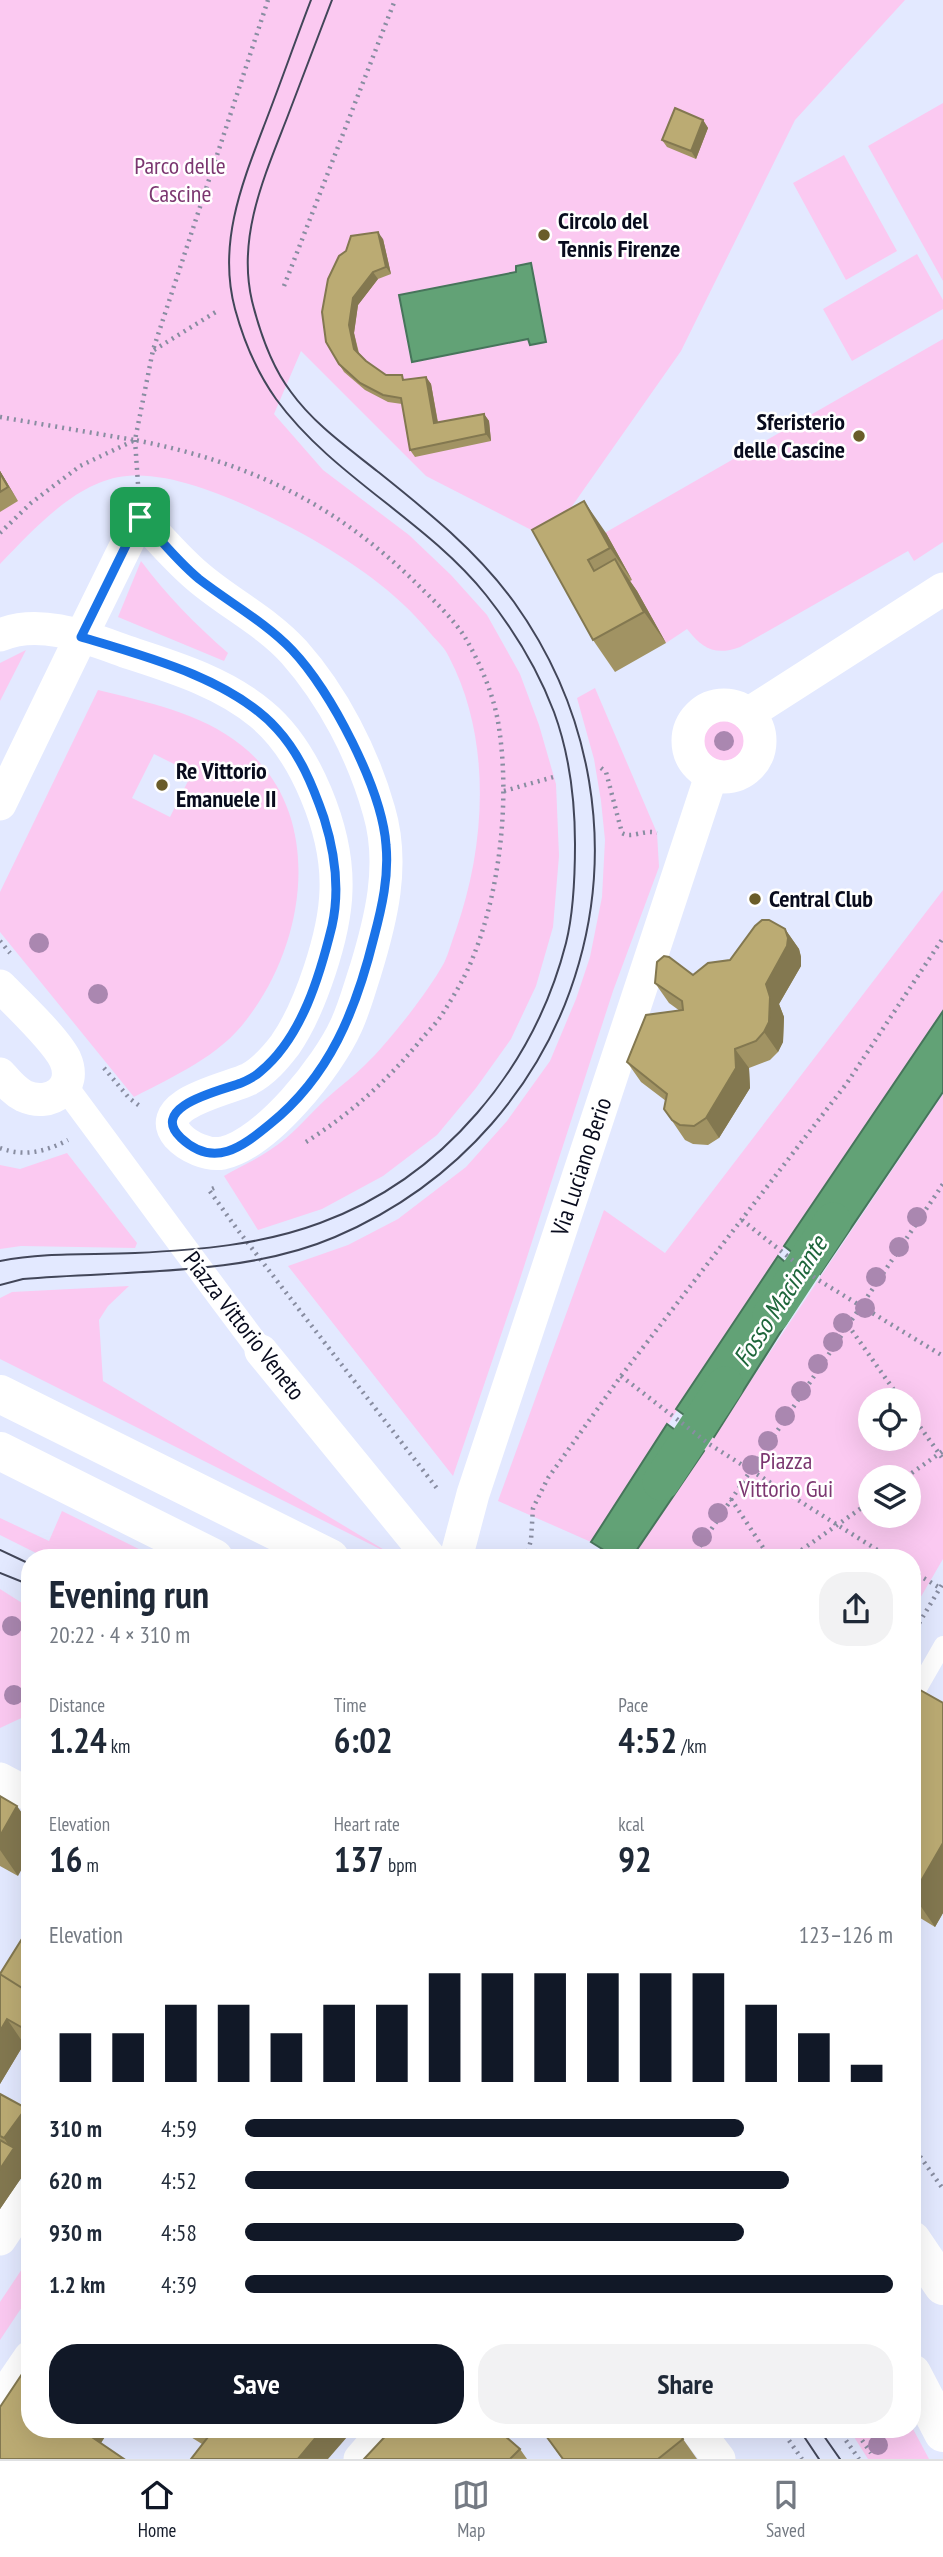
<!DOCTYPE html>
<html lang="en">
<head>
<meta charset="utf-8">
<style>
  :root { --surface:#fff; --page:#f2f2f3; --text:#1f2937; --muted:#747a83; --line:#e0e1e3; --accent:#111827 }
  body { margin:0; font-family:"PT Sans Narrow",sans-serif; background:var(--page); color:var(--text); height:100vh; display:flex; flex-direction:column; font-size:26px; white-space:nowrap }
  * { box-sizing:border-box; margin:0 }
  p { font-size:23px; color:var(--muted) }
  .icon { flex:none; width:38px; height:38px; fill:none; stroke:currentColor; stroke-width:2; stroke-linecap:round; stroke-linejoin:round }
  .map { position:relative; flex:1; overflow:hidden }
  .sheet { position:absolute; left:21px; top:1549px; width:900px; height:889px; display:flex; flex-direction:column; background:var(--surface); border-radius:28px; box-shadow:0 7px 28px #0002 }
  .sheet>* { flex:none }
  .tools { position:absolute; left:858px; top:1388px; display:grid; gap:14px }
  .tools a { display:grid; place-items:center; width:63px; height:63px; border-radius:50%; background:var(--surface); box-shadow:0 7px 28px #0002; font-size:35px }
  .pin { position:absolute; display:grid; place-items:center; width:60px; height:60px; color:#fff; margin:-30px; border-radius:14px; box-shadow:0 4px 10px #0006 }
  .round { display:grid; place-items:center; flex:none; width:74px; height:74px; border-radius:28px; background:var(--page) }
  .headline { display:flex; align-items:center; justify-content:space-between; height:119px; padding:0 28px }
  h1 { font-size:38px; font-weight:700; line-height:52px }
  .metrics { display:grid; grid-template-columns:repeat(3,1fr); gap:10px; height:119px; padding:7px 28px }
  .metrics div { display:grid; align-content:center }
  .metrics b { font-size:35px; font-weight:700 }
  .metrics small { font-size:19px; font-weight:400 }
  .metrics p { font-size:19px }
  .chart { height:196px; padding:14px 28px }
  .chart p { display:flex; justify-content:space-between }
  .chart svg { width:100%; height:126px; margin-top:7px; stroke:var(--accent); stroke-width:6 }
  .cta { display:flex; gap:14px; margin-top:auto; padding:14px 28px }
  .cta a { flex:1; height:80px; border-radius:28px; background:var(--accent); color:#fff; font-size:28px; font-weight:700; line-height:80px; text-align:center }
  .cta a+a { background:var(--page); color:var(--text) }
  ul { padding:0 28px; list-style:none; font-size:23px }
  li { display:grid; grid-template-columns:112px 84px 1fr; align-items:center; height:52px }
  li i { height:18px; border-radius:9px; background:var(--accent) }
  .dock { display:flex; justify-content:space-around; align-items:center; height:98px; border-top:2px solid var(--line); background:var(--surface); font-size:19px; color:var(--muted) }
  .dock a { display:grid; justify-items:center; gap:4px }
  .dock .active { color:var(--accent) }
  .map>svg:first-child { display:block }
</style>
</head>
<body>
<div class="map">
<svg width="943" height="2459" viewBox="0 0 943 2459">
  <rect width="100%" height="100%" fill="#e3e9ff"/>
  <!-- green -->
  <path fill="#fbc9f1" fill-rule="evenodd" d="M0,0H905L795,120L681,351L549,539L426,476L301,351L274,414L323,470L409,535L451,575L487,615L520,674L539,725L556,784L559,856L553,927L536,986L511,1039L476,1088L437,1135L383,1176L322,1209L258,1230L224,1176C239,1167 256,1160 270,1150C292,1136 307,1117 326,1099C339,1087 353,1077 365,1065C389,1042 428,992 444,963C449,953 452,940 456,930C486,845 492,739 449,657C445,648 437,641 431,634C396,591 351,561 303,534C256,509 181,471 127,476C77,480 33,530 0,564Z
    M943,103V281L868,146Z
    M844,155L897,251L846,280L793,183Z
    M917,254L943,300V309L852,361L823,309Z
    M943,339V542L914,561L908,551L740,647C715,656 703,649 687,629L666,643L554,562Z
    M141,561C167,596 195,624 228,653L224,661L118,617Z
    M26,650L0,701V663Z
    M595,688L657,833L659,867L613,991L518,1285L453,1476L288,1266L348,1245L398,1219L466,1167L507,1121L550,1061L576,999L590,957L602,897L605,840L601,801L594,759L577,698Z
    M98,690C147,702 201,713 241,745C326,812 307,942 247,1019C220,1056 174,1076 134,1097L0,932V892ZM154,754L192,773L170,817L132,798Z
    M694 741a30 30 0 1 1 60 0a30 30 0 1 1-60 0Z
    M943,890V1011L778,1256L591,1542L498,1501L604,1210L665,1253Z
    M943,1094V1559L912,1612V1558H632ZM870,1400H908V1438H870ZM870,1477H908V1516H870Z
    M67,1153L137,1243L135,1248L21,1246L0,1249V1165L20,1169Z
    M129,1286L108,1306L99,1320L103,1381L396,1557L0,1359V1298L12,1292Z
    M62,1511L155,1557H44L0,1535V1518L49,1541Z
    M0,1589L30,1608V1714L0,1728Z
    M30,2257V2295L0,2340V2302Z
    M912,2427L929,2459H868L849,2429Z"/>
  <!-- water -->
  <path fill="#62a276" stroke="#47755b" stroke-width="2" d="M531,263L546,342L530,345L528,339L412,362L399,295L516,272V266Z
    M943,1011V1092L820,1274L784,1246Z
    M778,1256L811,1284L714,1437L676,1409Z
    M667,1424L704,1451L632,1557H615L591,1542Z"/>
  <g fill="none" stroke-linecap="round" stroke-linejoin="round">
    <!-- canal -->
    <path stroke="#62a276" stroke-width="37" d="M771,1315L833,1221
      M661,1482L725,1385"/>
    <!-- path -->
    <path stroke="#888da1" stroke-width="4.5" stroke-dasharray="2 5" stroke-linecap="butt" d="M268,0L153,350L135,440C247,462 334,502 417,584C433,600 454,619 466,639C481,665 495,698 499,728C510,800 500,894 471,962C464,979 453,997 443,1013C437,1023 427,1032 420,1041C385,1083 351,1113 306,1142
      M284,286L395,0
      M154,350L219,310
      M0,417L134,440
      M135,440L138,484
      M0,533L31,503L80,466L135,440
      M601,768L606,772L622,833C632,839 644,829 657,833
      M504,791L557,776
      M0,941L10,953
      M104,1068L129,1098L141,1107
      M0,1148C24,1157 45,1152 68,1140
      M214,1188L209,1190L237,1229L439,1491
      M742,1220L815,1278L943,1356
      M848,1325L901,1400
      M621,1376L709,1444L890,1558
      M908,1410L943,1459
      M906,1477L943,1451
      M731,1499L770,1558
      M526,1558L531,1540L533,1508L548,1478L621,1376L847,1083L943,938
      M692,1558L943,1184
      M790,1558L870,1502
      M912,1571L940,1588
      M912,1635L943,1583
      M912,2145L943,2189
      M781,2429L802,2459
      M838,2429L859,2459
      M854,2429L871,2453"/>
    <!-- service -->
    <path stroke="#fff" stroke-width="18" d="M912,1699L943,1645"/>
    <!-- pedestrian -->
    <path stroke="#fff" stroke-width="26" d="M66,1088C131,1175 195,1264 261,1351"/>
    <!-- minor -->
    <g stroke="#fff" stroke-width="33">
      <path d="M0,635C41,618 88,638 127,652C173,667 223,682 261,714C306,751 338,832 336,890C335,935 310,1009 285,1045C275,1058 264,1071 249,1079C233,1088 150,1103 178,1136C188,1147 208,1156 223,1153C267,1143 328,1066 346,1026C354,1009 359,990 365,972C381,920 395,865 379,811C363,754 333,696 294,652C266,621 228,603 197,576C176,558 158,537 140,517L81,637L0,804"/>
      <circle cx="724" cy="741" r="36"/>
      <path d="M748,714L943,589"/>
      <path d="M0,986C17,1003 55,1039 65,1059C78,1088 51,1108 24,1096C14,1091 7,1082 0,1074"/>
      <path d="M261,1351L430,1558"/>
      <path id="s1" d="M456,1558L473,1494L711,776"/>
      <path d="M0,1779L30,1795"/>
      <path d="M0,2239L30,2194"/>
      <path d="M0,2401L30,2357"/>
      <path d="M696,2429L719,2459"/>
      <path d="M360,2459L386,2429"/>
    </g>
    <!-- primary -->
    <path stroke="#fff" stroke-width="38" d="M0,1394L330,1558
      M0,1451L214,1558
      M912,2240L943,2286
      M912,2373L943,2433"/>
    <!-- tram -->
    <path stroke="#424659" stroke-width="2" d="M0,1261C45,1252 89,1255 135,1253C198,1250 261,1245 320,1223C443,1178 534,1068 566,943C574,911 575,877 575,844C575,800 569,753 554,712C538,670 513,629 486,595C426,520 333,477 276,399C256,371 244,342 235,309C217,242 243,181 267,118C282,79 296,39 311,0
      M0,1285L23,1279C123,1270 242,1277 335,1237C587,1129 674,826 514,602C476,550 427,511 377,471C347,447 314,424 291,392C271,366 260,333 252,301C237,237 264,177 287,118C302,79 317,39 332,0
      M0,1550L30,1564
      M0,1573L30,1585
      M799,2429L819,2459
      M819,2429L840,2459"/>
  </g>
  <!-- trees -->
  <g fill="#aa87b0">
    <circle cx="724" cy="741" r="10"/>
    <circle cx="39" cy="943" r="10"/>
    <circle cx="98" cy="994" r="10"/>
    <circle cx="917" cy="1217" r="10"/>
    <circle cx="899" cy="1247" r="10"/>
    <circle cx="876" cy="1277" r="10"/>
    <circle cx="865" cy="1308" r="10"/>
    <circle cx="843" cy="1323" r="10"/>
    <circle cx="833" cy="1342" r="10"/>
    <circle cx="818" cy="1364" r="10"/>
    <circle cx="801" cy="1391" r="10"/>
    <circle cx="785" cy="1416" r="10"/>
    <circle cx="768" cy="1441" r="10"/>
    <circle cx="752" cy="1465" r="10"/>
    <circle cx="718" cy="1513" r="10"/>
    <circle cx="702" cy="1537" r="10"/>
    <circle cx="12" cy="1626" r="10"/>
    <circle cx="14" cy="1695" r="10"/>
    <circle cx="878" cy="2445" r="10"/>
  </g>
  <!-- wall -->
  <path fill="#a19363" d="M703,120L708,128L696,159L667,147L662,140Z
    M383,239L391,274L378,279L358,305L354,333L359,353L366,361L386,375L405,380L426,377L431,384L438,422L484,414L489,421L491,441L415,457L410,450L402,404L388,402L365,390L344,372L339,364V256Z
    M0,471L18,501L0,512Z
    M532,530L606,533L632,580L630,581L637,591L666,643L615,672L593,640Z
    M785,929L799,949L801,957V966L779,1004L784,1017L783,1042L778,1052L770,1060L749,1068L750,1088L719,1138L708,1145L693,1144L685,1140L664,1109L666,1101L641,1082L627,1062L680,1011L669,1003L655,983L693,975L730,960Z
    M912,1689L943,1703V1913L935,1927L912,1913Z
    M0,1796L18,1876L0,1866Z
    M30,1926V2047L24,2044L0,2084V1973Z
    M0,2094L26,2108L30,2113V2151L23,2160L28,2168L0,2209Z
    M178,2429H354L202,2444Z
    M392,2429H515L508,2438L520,2449L527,2459H364Z
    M541,2429L683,2439L697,2459H562Z"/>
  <!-- shaded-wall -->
  <path fill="#837850" d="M703,120L708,128L696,159L691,151Z
    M378,232L383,239L391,274L386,267Z
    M373,272L378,279L358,305L354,333L359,356L354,349L349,325L353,298Z
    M426,377L431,384L439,430L434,423Z
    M484,414L489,421L491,441L486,434Z
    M0,471L18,501L0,473Z
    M584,501L606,533L632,580L610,548Z
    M615,559L637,591L666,643L644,612Z
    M785,929L799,949L801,957V966L779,1004L784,1017L783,1042L778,1052L764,1032L766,984Z
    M735,1049L749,1068L750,1088L719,1138L706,1118Z
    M17,1806L30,1824V1854L18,1876L0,1850V1836Z
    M943,1843V1913L935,1927L913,1895Z
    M7,2019L24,2044L0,2084V2031Z
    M26,2108L30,2113V2151L23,2160L28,2168L0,2209V2169L12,2151L4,2138Z
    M84,2429H110L96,2451L83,2431Z
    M323,2429H354L328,2459H298Z
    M490,2429H515L502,2446Z"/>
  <!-- building -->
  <path fill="#bbab73" stroke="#837850" stroke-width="2" d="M675,108L703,120L691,151L662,140Z
    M378,232L386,267L373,272L353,298L349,325L354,349L366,361L386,375H402L403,380L426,377L434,423L484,414L486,434L410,450L401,398L383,395L360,383L339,364L326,342L322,312L328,279L339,256L346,251L351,236Z
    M0,473L8,487L0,492Z
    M584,501L610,548L588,560L594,571L615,559L644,612L593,640L532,530Z
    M762,920H769L785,929L788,938L787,946L766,984L770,997L769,1022L764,1032L756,1041L735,1049L736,1068L706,1118L694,1126L680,1125L672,1120L664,1109L667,1094L627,1062L646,1015L683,1010L682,1001L655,983L657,962L664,956L669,957L693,975L708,963L730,960L755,926Z
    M913,1686L943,1703V1843L913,1895L912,1894V1689Z
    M0,1796L17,1806L0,1836Z
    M30,1926V1993L0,1974Z
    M0,1974L30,1993V2032L7,2019L0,2031Z
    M0,2094L26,2108L4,2138L0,2136Z
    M0,2140L14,2148L0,2169Z
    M30,2362V2429H84L83,2431L124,2459H0V2407Z
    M195,2429H323L298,2459H191L208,2437Z
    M392,2429H497L520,2449L510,2459H364Z
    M541,2429H676L683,2439L658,2459H563Z"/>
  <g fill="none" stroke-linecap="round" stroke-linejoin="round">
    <defs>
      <path id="route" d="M140,517C159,538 177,561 199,579C230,603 265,622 292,650C331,691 382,789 386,845C389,876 382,907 374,937C356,1010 330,1076 270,1124C242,1147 214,1169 181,1138C147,1106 223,1090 241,1083C248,1080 256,1076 261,1071C302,1037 320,975 332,926C340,890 335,853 324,818C313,786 300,754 277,729C232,679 145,656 81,637Z"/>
    </defs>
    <!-- route casing -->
    <use href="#route" stroke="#fff" stroke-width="14"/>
    <!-- route -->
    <use href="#route" stroke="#1a73e8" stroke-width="9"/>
  </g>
  <!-- markers -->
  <g fill="#6a5c29" stroke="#fff" stroke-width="2.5">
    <circle cx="544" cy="235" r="7"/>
    <circle cx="859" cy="436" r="7"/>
    <circle cx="162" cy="785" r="7"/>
    <circle cx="755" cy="899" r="7"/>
  </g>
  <g text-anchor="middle" stroke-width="5" stroke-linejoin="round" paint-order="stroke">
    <!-- park labels -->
    <g font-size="24" fill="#7b3670" stroke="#fff">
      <text x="180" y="174">Parco delle<tspan x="180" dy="28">Cascine</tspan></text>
      <text x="786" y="1469">Piazza<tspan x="786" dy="28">Vittorio Gui</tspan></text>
    </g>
    <!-- poi labels -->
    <g font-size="24" font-weight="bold" fill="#080b1d" stroke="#fff" text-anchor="start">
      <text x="558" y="229">Circolo del<tspan x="558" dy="28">Tennis Firenze</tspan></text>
      <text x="845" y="430" text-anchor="end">Sferisterio<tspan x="845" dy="28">delle Cascine</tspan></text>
      <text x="176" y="779">Re Vittorio<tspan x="176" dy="28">Emanuele II</tspan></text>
      <text x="769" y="907">Central Club</text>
    </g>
    <!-- street labels -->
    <g font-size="24" fill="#080b1d" stroke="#fff">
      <text dy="8" stroke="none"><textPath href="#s1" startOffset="411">Via Luciano Berio</textPath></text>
      <text transform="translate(244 1326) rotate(52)" y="8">Piazza Vittorio Veneto</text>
    </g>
    <!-- water labels -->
    <g font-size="26" font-style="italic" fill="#1e663b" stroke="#fff">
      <text transform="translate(780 1301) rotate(-57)" y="9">Fosso Macinante</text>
    </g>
  </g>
</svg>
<div class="tools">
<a><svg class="icon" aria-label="locate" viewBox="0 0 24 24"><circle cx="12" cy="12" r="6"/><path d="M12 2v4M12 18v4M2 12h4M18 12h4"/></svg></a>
<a><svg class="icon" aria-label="layers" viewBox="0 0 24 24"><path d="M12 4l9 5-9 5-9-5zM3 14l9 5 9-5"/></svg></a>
</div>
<div class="pin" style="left:140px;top:517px;background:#1e9e55"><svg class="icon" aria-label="arrive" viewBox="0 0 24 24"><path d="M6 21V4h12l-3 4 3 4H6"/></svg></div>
<section class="sheet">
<div class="headline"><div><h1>Evening run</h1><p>20:22 · 4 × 310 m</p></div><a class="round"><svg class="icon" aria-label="share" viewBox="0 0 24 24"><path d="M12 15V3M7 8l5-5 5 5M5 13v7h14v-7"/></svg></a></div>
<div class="metrics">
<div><p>Distance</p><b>1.24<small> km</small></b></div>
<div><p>Time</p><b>6:02</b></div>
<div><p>Pace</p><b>4:52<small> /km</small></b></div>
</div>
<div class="metrics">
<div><p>Elevation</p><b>16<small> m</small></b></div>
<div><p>Heart rate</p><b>137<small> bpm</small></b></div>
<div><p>kcal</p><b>92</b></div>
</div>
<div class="chart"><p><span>Elevation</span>123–126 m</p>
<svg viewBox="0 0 160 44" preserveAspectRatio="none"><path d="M5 44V27M15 44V27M25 44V17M35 44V17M45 44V27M55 44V17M65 44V17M75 44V6M85 44V6M95 44V6M105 44V6M115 44V6M125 44V6M135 44V17M145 44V27M155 44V38"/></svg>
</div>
<ul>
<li><b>310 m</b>4:59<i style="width:77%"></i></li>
<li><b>620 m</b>4:52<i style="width:84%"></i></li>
<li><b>930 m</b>4:58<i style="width:77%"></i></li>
<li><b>1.2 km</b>4:39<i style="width:100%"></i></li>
</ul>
<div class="cta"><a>Save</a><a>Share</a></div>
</section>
</div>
<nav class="dock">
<a class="active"><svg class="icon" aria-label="home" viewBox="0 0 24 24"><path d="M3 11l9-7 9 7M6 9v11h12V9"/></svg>Home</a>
<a><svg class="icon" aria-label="map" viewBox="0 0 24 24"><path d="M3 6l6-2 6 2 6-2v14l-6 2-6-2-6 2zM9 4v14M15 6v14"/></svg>Map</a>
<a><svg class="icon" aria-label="saved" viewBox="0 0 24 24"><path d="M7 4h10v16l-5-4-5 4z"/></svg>Saved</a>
</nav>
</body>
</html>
